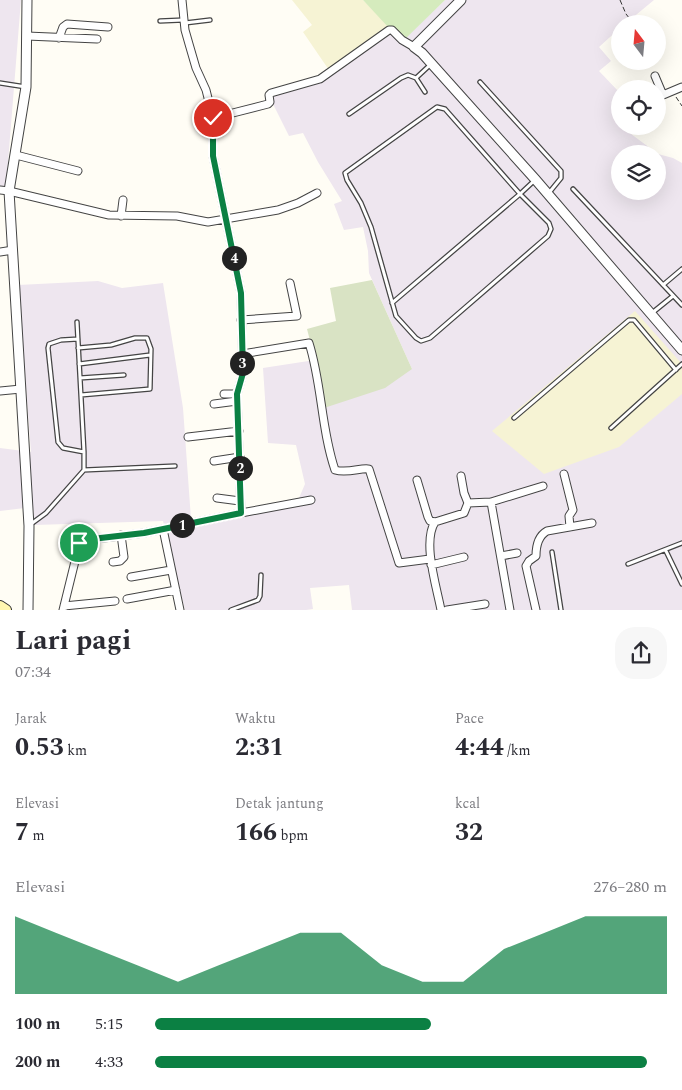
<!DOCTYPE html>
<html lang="id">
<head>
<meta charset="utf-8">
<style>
  :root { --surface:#fff; --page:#f7f7f7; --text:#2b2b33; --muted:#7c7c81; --accent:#0b8043 }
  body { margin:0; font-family:Spectral,serif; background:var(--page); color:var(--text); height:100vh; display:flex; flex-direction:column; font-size:19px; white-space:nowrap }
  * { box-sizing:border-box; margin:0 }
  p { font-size:16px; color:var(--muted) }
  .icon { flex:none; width:28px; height:28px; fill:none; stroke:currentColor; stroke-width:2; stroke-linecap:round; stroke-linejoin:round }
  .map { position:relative; height:610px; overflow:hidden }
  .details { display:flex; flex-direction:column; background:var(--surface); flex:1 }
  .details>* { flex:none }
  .needle { width:32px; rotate:344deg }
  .tools { position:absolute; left:611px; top:15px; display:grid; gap:10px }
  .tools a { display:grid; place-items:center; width:55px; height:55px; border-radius:50%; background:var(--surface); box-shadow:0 5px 20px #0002; font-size:25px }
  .pin { position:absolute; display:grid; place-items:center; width:42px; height:42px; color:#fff; margin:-21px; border:2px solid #fff; border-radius:50%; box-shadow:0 1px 5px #0007 }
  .km { position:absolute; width:25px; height:25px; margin:-12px; border-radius:50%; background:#222; color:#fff; font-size:14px; line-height:25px; text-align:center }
  .round { display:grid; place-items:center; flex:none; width:52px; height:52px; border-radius:20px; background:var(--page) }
  .headline { display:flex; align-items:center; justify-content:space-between; height:85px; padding:0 15px }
  h1 { font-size:28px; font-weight:700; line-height:38px }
  .stats { display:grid; grid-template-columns:repeat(3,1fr); gap:8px; height:85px; padding:5px 15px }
  .stats div { display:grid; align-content:center }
  .stats b { font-size:25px; font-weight:700 }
  .stats small { font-size:14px; font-weight:400 }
  .stats p { font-size:14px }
  .chart { height:140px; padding:10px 15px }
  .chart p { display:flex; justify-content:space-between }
  .chart svg { width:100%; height:90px; margin-top:5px; fill:var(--accent); opacity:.7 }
  ul { padding:0 15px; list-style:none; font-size:16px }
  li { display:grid; grid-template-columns:80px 60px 1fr; align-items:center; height:38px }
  li i { height:12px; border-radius:6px; background:var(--accent) }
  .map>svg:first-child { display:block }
</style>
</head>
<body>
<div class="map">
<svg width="682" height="610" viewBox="0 0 682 610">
  <rect width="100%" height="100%" fill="#fffdf5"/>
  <!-- industrial -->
  <path fill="#eee6ef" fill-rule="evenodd" d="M0,0H21L6,187H0Z
    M445,0H654L625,24H620V28L599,47L611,61L599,71L620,93V126H624L623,128L658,154L673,158L682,163V610H352L349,585L310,588L313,609L306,610H185L163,521L35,525L33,507L0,511V448L31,452L18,285L98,281L122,288L163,283L183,408L191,519L227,520L296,505L305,484L296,445L268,443L263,368L315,360L412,369L369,273L368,251L363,227L344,230L334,204L342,201L318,162L303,133L289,136L268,94L316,83L392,29L402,41ZM620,154H658V191H620Z"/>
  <!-- farmland -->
  <path fill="#f6f3d4" d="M292,0H363L392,29L331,73L303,32L312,25Z
    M635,311L682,364V394L619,447L544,474L492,431Z"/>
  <!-- green -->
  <path fill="#d5ebbd" d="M363,0H445L402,42Z"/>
  <!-- cemetery -->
  <path fill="#d9e3c4" d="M372,280L412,369L385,388L324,408L315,360L307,329L336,321L330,288Z"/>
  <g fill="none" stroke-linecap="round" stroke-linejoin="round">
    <defs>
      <path id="service" d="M160,21L183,20
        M185,23L210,20
        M416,78L430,65
        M480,82L561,171V178L548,194
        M0,83L26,87
        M437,107L445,109L520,194L549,223L551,229L548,236L430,338L421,341L416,338L396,316L371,227L361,203L347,180L345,173Z
        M349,114L401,78L408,75L416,78L425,92
        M573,189L682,305
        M663,285L682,269
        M392,303L520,194L535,180
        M652,313L673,296
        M77,322L84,452V470
        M78,339L61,340L49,344L48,348L58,442L63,448L84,452
        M78,348L111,345L135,338H147L151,349L150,389L81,395
        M79,364L150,355
        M80,378L124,375
        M514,418L629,320H634L676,370
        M611,428L682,364
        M31,524L46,513L84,470L175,466
        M666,551L682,584
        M552,552L561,610
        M628,564L682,543
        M231,610L258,600L260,596L261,575"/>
      <path id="minor" d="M182,0L185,30L189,44L196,68L206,90L213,118V156L241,293L243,373L237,394L241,513L311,500
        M27,36L97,39
        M59,38L63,27L67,24L108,27
        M655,76L663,95L682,87
        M213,118L268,104L270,102L269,95L271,93L320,79L389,30H392L402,40L414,47
        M16,155L78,171
        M0,190L9,191L109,215L177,216L208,222L278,210L298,203L317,193
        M121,216L123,200
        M0,252L13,250
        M241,320L297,316L290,283
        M242,354L309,343C322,384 321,429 335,470C348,474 362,467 369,469L399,563L430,559
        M0,391L21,389
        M224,394H237
        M214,404L237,401
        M188,437L239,431
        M214,461L240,457
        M564,474L573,510L569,516L570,527
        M461,476L464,493L468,503
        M417,480L428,517L430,521L435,522L464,513L468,503L491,502L543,486
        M217,498L240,501
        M491,502L510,610
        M435,522C422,542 437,588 441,610
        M163,529L180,610
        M501,556L517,553
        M113,562L120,561L124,557L121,535
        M431,565L464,557
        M131,577L171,570
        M127,599L176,590
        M64,606L115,601
        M63,610L80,541L144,533L241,513
        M447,610L485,604
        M536,610L526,566L529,561L536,556C536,546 538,536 547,531L592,523"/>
      <path id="tertiary" d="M27,0L26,87L9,191L29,526L28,610
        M461,0L414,47L422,53L535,179L682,350"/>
      <path id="secondary" d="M0,606L6,610"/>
    </defs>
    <!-- service casing -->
    <use href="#service" stroke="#444" stroke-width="5.5"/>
    <!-- minor casing -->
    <use href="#minor" stroke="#444" stroke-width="9"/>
    <!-- tertiary casing -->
    <use href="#tertiary" stroke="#444" stroke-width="11"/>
    <!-- secondary casing -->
    <use href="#secondary" stroke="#333" stroke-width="12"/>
    <!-- path -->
    <path stroke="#333" stroke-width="1" stroke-dasharray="5 2.5" stroke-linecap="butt" d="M620,0L626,14L634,24
      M676,97L682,106"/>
    <!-- service -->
    <use href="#service" stroke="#fff" stroke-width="3"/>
    <!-- minor -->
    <use href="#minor" stroke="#fff" stroke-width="7"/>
    <!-- tertiary -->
    <use href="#tertiary" stroke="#fff" stroke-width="9"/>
    <!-- secondary -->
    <use href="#secondary" stroke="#fff6b0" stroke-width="10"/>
  </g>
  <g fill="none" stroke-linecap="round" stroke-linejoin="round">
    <defs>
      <path id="route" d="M79,543L83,540L144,533L241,513L237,394L243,373L241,293L213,156V118"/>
    </defs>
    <!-- route casing -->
    <use href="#route" stroke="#fff" stroke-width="10"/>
    <!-- route -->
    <use href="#route" stroke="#0b8043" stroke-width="6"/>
  </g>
</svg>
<div class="tools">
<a><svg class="needle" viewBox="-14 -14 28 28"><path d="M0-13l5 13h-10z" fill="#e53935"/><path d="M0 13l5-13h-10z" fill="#7c7c81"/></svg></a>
<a><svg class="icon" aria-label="locate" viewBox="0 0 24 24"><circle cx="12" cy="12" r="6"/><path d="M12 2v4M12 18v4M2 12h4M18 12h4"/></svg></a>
<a><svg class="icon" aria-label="layers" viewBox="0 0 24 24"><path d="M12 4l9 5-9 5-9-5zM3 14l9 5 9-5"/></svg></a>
</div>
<div class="pin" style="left:79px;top:543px;background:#1e9e55"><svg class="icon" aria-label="arrive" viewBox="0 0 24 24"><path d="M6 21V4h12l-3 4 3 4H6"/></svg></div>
<div class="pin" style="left:213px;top:118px;background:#d93025"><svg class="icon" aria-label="check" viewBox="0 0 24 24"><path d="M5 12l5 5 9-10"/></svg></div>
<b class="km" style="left:182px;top:525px">1</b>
<b class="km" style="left:240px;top:468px">2</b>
<b class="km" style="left:242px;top:363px">3</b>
<b class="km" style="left:234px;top:258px">4</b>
</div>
<section class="details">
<div class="headline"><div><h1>Lari pagi</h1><p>07:34</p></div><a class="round"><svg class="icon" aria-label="share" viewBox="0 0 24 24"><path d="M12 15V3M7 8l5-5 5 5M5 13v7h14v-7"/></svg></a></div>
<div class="stats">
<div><p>Jarak</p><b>0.53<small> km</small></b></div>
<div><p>Waktu</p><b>2:31</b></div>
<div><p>Pace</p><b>4:44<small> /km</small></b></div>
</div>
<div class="stats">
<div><p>Elevasi</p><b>7<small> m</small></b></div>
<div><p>Detak jantung</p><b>166<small> bpm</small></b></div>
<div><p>kcal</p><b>32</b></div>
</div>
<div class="chart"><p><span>Elevasi</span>276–280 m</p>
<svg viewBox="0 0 160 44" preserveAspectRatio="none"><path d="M0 44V6L10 14L20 22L30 30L40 38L50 30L60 22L70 14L80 14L90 30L100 38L110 38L120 22L130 14L140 6L150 6L160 6V44z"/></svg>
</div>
<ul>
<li><b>100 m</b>5:15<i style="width:54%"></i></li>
<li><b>200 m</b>4:33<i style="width:96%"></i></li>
</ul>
</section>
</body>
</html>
